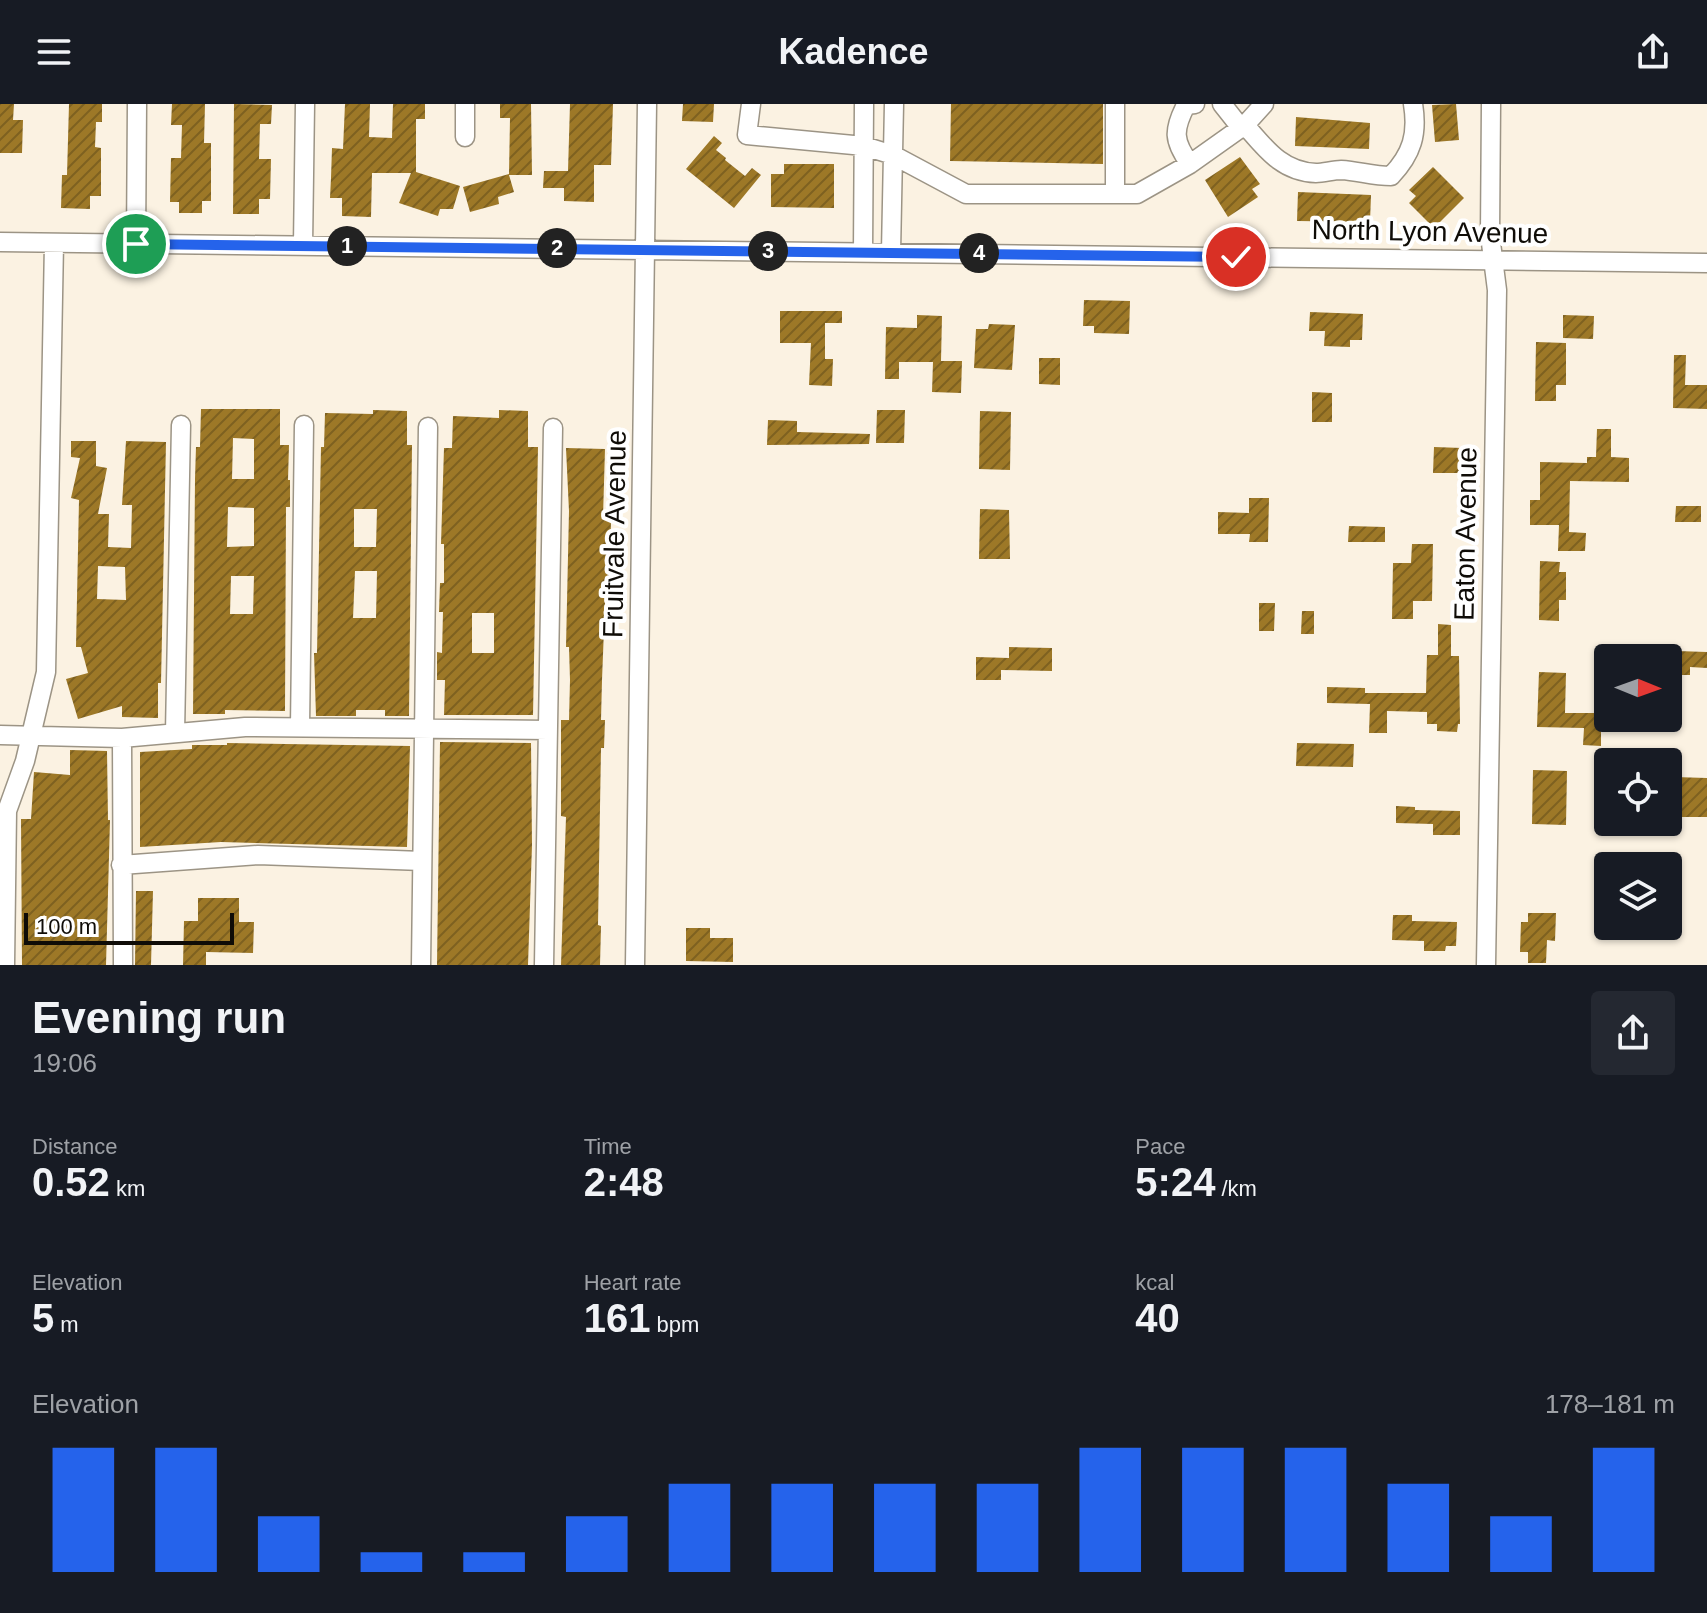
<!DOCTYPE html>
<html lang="en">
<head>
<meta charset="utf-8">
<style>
  :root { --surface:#171b24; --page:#242831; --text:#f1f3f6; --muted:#9ea1a6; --accent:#2563eb }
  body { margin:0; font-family:Arial,sans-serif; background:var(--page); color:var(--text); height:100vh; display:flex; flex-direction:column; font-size:30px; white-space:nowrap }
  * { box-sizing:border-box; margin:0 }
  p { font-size:26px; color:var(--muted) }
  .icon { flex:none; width:44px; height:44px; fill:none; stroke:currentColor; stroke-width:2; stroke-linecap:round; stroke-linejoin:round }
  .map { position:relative; height:861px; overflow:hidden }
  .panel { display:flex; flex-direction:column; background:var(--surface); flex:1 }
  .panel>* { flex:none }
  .needle { width:52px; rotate:91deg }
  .controls { position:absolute; left:1594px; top:540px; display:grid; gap:16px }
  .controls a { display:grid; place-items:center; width:88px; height:88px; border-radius:8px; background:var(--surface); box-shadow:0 2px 6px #0004; font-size:40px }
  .scale { position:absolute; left:24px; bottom:20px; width:210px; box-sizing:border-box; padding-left:8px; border:4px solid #0f0c07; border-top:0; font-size:22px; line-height:28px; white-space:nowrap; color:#0f0c07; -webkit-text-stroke:6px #fff; paint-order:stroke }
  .pin { position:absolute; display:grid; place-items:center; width:68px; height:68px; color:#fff; margin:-34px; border:4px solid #fff; border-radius:50%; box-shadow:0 2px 8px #0007 }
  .km { position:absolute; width:40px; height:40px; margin:-20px; border-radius:50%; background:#222; color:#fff; font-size:22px; line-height:40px; text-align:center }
  .round { display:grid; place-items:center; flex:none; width:84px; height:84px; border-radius:8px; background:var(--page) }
  .overview { display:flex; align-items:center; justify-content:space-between; height:136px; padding:0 32px }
  h1 { font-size:44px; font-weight:700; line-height:60px }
  .stats { display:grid; grid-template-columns:repeat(3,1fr); gap:12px; height:136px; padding:8px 32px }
  .stats div { display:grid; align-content:center }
  .stats b { font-size:40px; font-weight:700 }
  .stats small { font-size:22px; font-weight:400 }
  .stats p { font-size:22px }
  .chart { height:224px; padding:16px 32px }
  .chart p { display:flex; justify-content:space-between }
  .chart svg { width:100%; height:144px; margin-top:8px; stroke:var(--accent); stroke-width:6 }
  header { display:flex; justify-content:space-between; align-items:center; height:104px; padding:0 32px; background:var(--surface); font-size:36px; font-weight:700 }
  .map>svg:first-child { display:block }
</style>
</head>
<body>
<header><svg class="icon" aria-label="menu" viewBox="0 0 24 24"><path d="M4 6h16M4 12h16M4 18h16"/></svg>Kadence<svg class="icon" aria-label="share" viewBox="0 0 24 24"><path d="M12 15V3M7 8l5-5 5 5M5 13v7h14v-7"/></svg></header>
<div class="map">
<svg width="1707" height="861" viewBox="0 0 1707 861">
  <defs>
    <pattern id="building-hatch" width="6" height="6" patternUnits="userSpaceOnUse" patternTransform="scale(2)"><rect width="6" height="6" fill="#9d7827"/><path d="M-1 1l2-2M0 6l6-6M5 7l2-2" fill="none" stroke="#7e6120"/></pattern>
  </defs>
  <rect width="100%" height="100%" fill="#fbf2e2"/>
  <!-- building -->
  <path fill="url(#building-hatch)" fill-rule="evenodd" d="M0,0H14L13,16H23L22,49H0Z
    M69,0H102V18H96L95,43L101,44V92H90V105L61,104L62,71H67Z
    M172,0H205L204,39H211V97H202V109H179V98H170L171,54H181L182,21H171Z
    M234,0L272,1L271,20H260L259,55H271L270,95H259V110H233Z
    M345,0H370L369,33L392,34L393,0H425V15H416V68L460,82L453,105H440L438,112L399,99L411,69H372L371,113L342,112V94H330L331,74L332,44L343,45Z
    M500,0H531L532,71H509L514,88L498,93L499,100L470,108L463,83L509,70L510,14H500Z
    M570,0H613L611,61H594V98L564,97V84H543L544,67H568Z
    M683,0H714L713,18L682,17Z
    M951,0H1103V60L950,57Z
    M1456,0L1459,36L1435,38L1432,1Z
    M1296,13L1370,19L1369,45L1295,42Z
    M714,32L722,39L716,46L726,54L725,56L745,72L752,64L761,71L734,104L686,65Z
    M1240,53L1260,80L1252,85L1258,93L1228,113L1205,76Z
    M784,60H834V104L771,103V70H784Z
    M1433,63L1464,94L1434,124L1409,99L1416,92L1409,86Z
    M1298,88L1371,91L1370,118L1297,117Z
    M1084,196L1130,197L1129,230L1094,229V222H1083Z
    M780,207H842V219H825V255H833L832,282L809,281L811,239H780Z
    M1310,208L1363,210L1362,236H1350V243L1324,242L1325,227H1309Z
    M917,211L942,212L941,257H962L961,289L932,288L933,258H899V275H885L886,223L917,224Z
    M1563,211L1594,212L1593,235L1563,234Z
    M989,220L1015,221L1012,266L974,264L976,225H988Z
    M1536,238L1566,239V281H1556V297H1535Z
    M1674,251H1686L1685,281H1707V305L1673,304Z
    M1039,254H1060V281L1039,280Z
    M1312,288L1332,289V318H1312Z
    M201,305H280V341H289L288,376H290V403H286L285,607L225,606V610H193L195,375L196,343H200ZM233,334L254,335V375H232ZM228,403L254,404V442L227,443ZM231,472H254L253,510H230Z
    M373,306L407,307V341H412L409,612H385V606H356V612H316L314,549H317L321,343H324L325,309L373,310ZM354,405H377L376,443H354ZM355,467H377L376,514H353Z
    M499,306L528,307V343H538L533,611H444L445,576H437V548L442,549L443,508H439L440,479H444V440H441L444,344H452L453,312L499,314ZM472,509H494V549H472Z
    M877,306H905L904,339H876Z
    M980,307L1011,308L1010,366L979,365Z
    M768,316L797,317V328L870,330L869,340L767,341Z
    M1597,325H1611V353L1629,354V378L1570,377L1569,428L1586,429L1585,447H1558L1559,421H1530V396H1540V358L1587,359V353H1596Z
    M71,337H96V362L107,364L98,410H109L108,443L131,444L132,401H122L126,337L166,338L161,579H158V614L122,613V602L78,615L66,575L88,569L81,543H76L79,396L71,394L80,354L71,353ZM98,462L125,463L126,496L97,495Z
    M1434,343L1462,344V369H1433Z
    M566,344L605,345L603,413H611L610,475L606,474L602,576L601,616H605L604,644H601L598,821L601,822L600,861H561L566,713L561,712V616H569L570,576L569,543H566L569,407Z
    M1249,394H1269L1268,438H1249L1250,430H1218V408L1249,409Z
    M1676,402H1701V418H1675Z
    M980,405L1009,406L1010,455H979Z
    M1349,422L1385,423V438H1348Z
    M1412,440H1433L1432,497H1413V515H1392L1393,459H1411Z
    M1540,457L1560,458L1559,468H1566V496H1559V517L1539,516Z
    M1259,499H1275L1274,527H1259Z
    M1302,507H1314V530H1301Z
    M1438,520L1451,521V552H1459L1460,620H1458L1457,628L1437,627V620H1427V608L1387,607V629H1369L1370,600L1327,599V583L1365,584V589H1426L1427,551H1438Z
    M1009,543L1052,544V567L1001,566V576H976V553L1009,554Z
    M1677,547L1707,548V564L1690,563V571H1677Z
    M1539,568L1566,569L1565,609H1601V642L1583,641L1584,624L1537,623Z
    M440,638L531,639L532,741L528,861H437Z
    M227,639L410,642L407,743L221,738L140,743V648L192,645V641H227Z
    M1297,639L1354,640L1353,663L1296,662Z
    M70,646L107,647L108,716H110L106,861H22L21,715H31L34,668L70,671Z
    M1533,666L1567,667L1566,721L1532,720Z
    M1674,673L1707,674V713H1682V700H1673Z
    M1396,702L1415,703V706L1460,707V731H1433V720L1396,719Z
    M136,787H153L151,861H135Z
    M198,794H239V818H254L253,849L206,848V861H183L184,817H198Z
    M1528,809H1556L1555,837L1547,836L1546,859H1528V848H1520L1521,818H1528Z
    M1393,811H1412V817L1457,818L1456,842H1446L1445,847H1424V837L1392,836Z
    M686,824H710V834H733V858L686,857Z"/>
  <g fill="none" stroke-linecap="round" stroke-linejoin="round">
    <defs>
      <path id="minor" d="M751,0L747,31L864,42L893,51L966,90H1137L1190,60L1245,21L1264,0
        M1222,0L1241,24
        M1245,21C1265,44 1282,68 1316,69C1324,69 1333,66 1341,66C1359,67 1372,72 1391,72C1412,50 1418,30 1413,0
        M465,33V0
        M1190,60C1173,37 1173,26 1186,1L1195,0
        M1115,90V0
        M0,138L1707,159
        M136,140L137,0
        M303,141L305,0
        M863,148L864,0
        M891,148L894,0
        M300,623L304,321
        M175,629L181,321
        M0,631L122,634L245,623L548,626
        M122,634L123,861
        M121,761L258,751L422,757
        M5,861L7,707L25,657L46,568L54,139
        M421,861L428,323
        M544,861L553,324
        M635,861L647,0
        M1486,861L1497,186L1490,131L1491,0"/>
    </defs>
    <!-- minor casing -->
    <use href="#minor" stroke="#9c9485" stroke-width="21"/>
    <!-- minor -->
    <use href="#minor" stroke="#fff" stroke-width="18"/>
  </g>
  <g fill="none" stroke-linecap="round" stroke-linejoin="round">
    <defs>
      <path id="route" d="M136,140L1236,153"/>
    </defs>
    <!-- route casing -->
    <use href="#route" stroke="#fff" stroke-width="16"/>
    <!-- route -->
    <use href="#route" stroke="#2563eb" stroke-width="10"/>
  </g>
  <g text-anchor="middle" stroke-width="8" stroke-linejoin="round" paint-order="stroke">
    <!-- street labels -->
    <g font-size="28" fill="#0f0c07" stroke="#fff">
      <text transform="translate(1430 127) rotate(1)" y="10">North Lyon Avenue</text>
      <text transform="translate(614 430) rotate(-89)" y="10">Fruitvale Avenue</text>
      <text transform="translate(1465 430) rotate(-89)" y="10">Eaton Avenue</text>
    </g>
  </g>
</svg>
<div class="controls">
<a><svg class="needle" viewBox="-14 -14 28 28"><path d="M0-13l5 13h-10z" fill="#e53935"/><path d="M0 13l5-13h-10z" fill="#9ea1a6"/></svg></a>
<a><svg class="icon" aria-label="locate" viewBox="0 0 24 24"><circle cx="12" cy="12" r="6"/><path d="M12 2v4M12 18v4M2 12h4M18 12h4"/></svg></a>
<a><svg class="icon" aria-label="layers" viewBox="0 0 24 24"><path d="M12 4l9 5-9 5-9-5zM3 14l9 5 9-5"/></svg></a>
</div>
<div class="scale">100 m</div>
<div class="pin" style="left:136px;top:140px;background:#1e9e55"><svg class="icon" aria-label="arrive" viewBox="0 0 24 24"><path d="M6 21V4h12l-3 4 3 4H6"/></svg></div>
<div class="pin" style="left:1236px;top:153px;background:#d93025"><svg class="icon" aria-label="check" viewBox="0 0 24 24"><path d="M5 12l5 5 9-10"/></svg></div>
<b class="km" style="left:347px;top:142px">1</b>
<b class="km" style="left:557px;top:144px">2</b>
<b class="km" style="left:768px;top:147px">3</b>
<b class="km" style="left:979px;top:149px">4</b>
</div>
<section class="panel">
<div class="overview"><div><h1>Evening run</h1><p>19:06</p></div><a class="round"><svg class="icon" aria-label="share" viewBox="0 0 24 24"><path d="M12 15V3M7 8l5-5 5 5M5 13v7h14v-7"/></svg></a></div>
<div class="stats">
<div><p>Distance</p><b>0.52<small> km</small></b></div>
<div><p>Time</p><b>2:48</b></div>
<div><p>Pace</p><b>5:24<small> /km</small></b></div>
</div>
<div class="stats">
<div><p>Elevation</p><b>5<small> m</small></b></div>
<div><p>Heart rate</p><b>161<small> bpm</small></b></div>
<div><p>kcal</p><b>40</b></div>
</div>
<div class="chart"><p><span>Elevation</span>178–181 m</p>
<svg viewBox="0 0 160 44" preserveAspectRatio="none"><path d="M5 44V6M15 44V6M25 44V27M35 44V38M45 44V38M55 44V27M65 44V17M75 44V17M85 44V17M95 44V17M105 44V6M115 44V6M125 44V6M135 44V17M145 44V27M155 44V6"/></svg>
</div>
</section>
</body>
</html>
